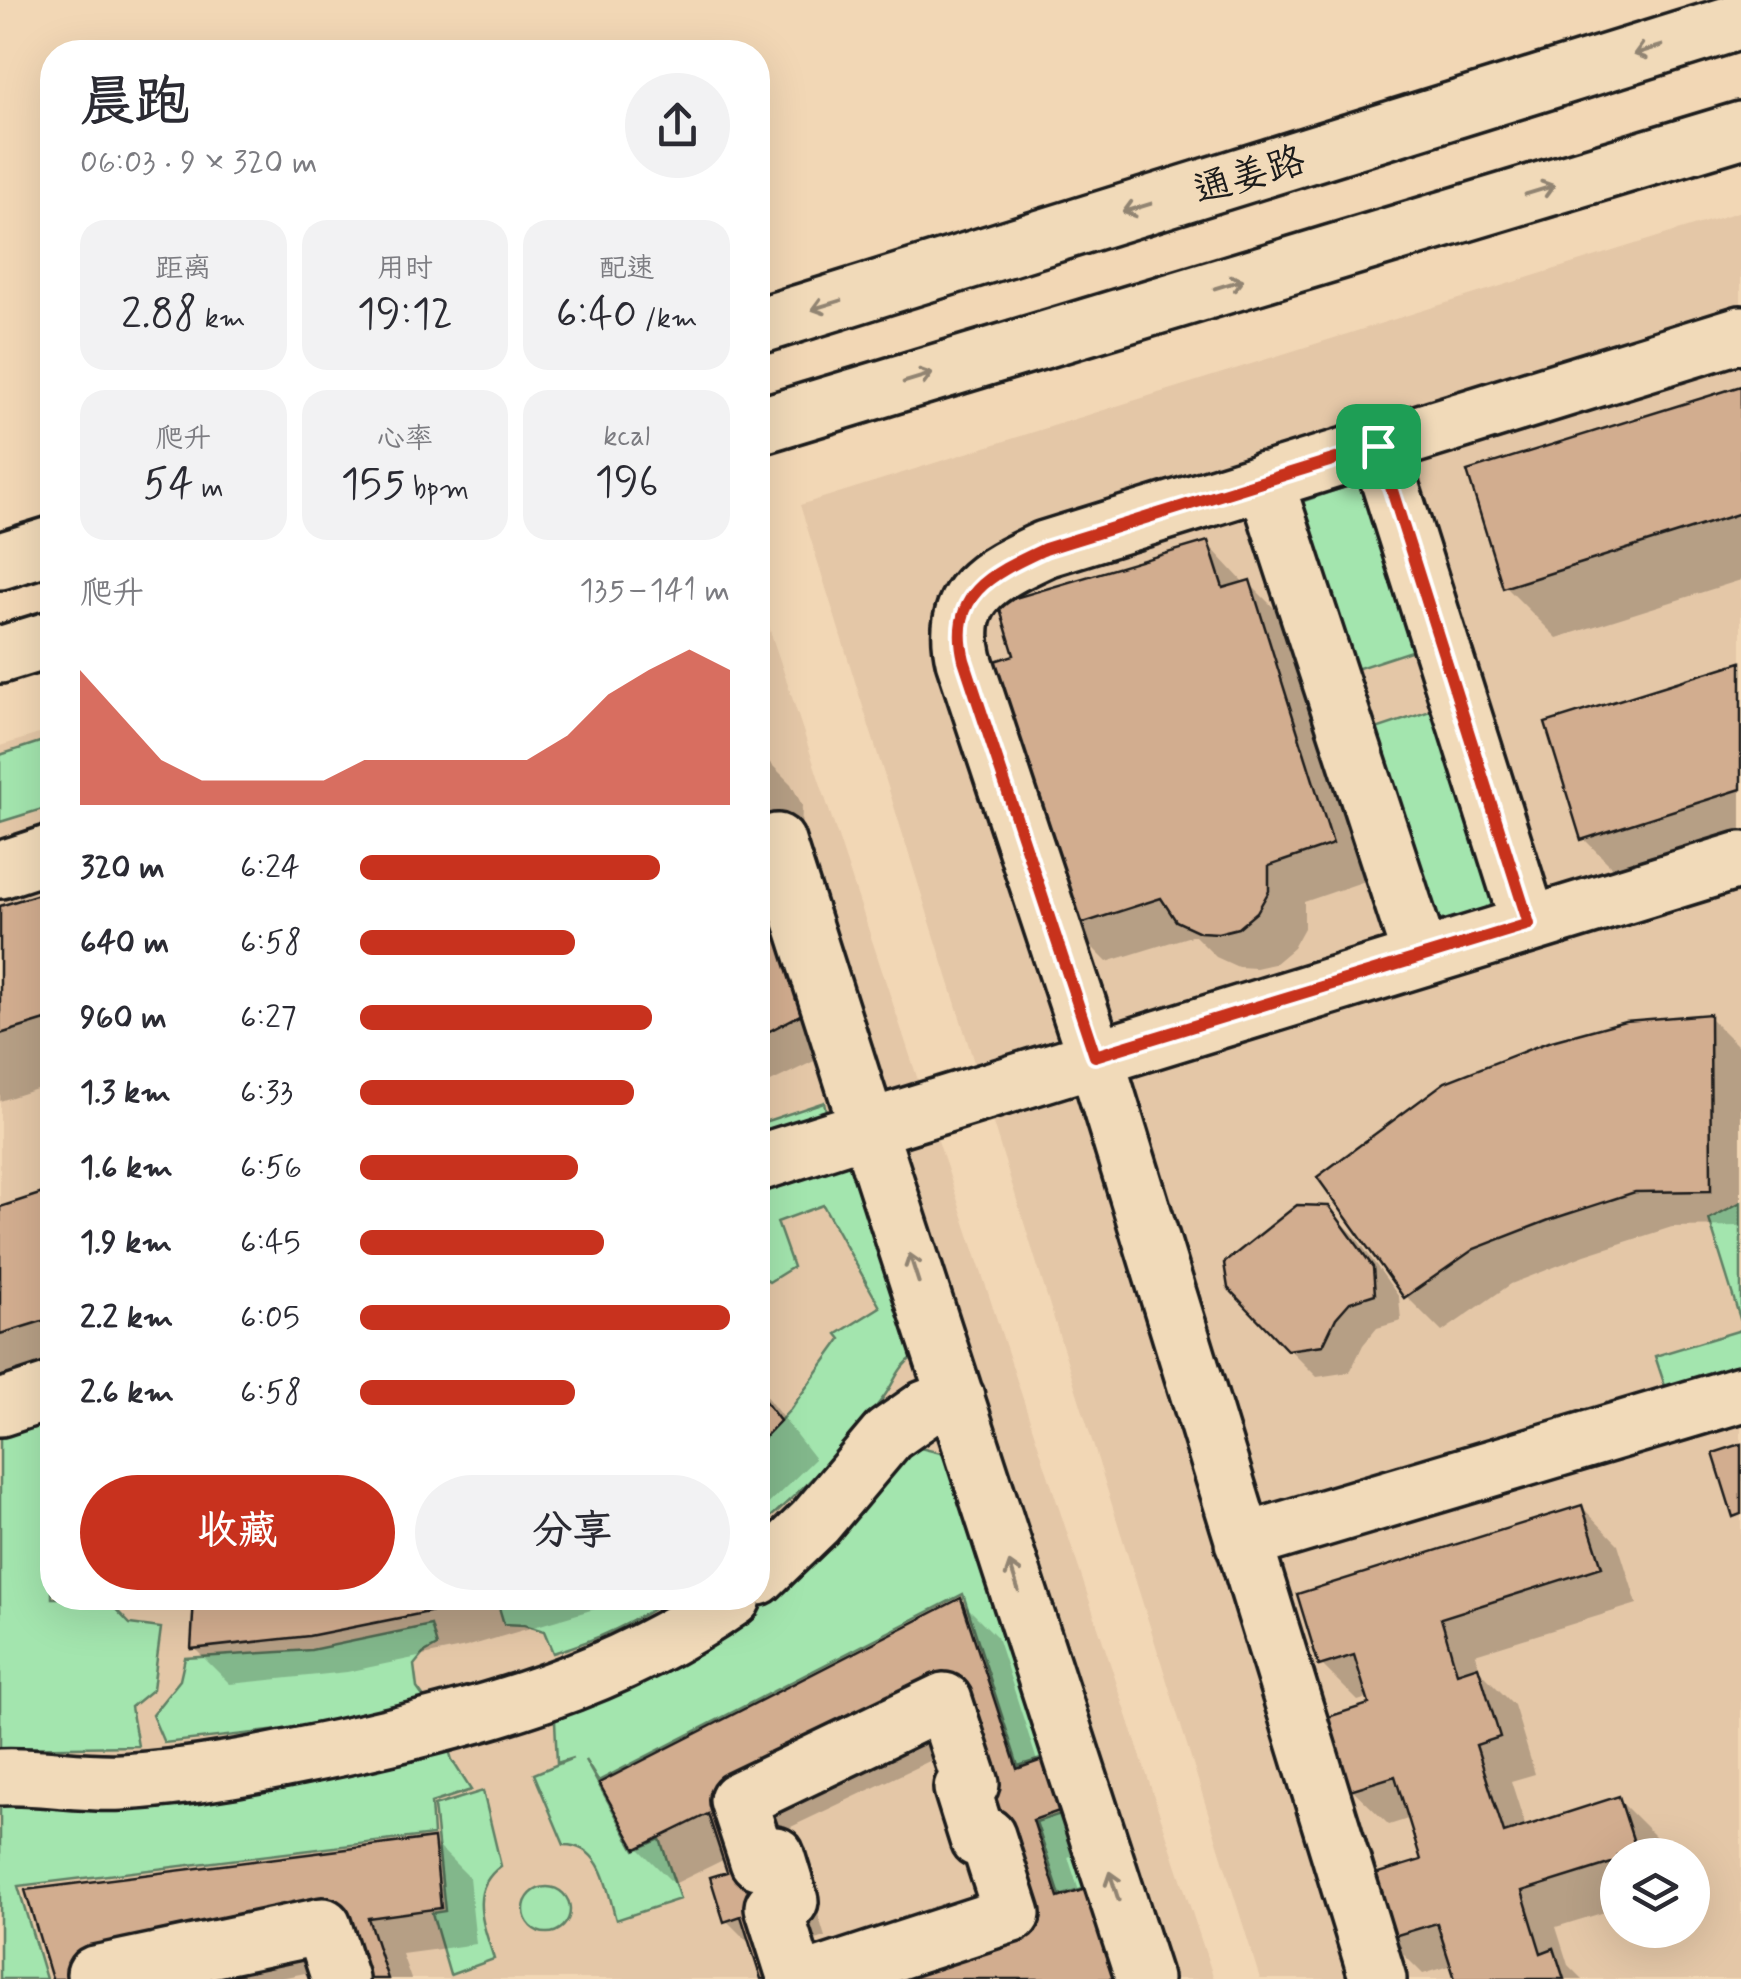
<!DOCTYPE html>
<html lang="zh">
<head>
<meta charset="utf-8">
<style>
  :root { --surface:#fff; --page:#f2f2f3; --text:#2b2b33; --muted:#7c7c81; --accent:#c8321e }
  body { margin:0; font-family:Mynerve,"LXGW WenKai TC",sans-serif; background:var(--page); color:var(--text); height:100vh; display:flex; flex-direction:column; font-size:38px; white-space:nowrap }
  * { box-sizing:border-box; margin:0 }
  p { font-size:32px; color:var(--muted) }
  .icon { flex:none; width:55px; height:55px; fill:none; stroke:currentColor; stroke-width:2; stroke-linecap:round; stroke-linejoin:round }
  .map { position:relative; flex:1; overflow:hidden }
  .drawer { position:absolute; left:40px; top:40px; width:730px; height:1570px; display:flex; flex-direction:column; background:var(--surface); border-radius:40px; box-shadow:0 10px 40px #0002 }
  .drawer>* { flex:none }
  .controls { position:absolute; left:1600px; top:1838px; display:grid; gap:20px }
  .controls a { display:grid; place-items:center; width:110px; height:110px; border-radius:50%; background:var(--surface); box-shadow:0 10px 40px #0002; font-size:50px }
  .pin { position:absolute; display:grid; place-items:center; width:85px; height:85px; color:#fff; margin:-42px; border-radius:20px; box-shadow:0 5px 15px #0006 }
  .round { display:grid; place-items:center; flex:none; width:105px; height:105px; border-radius:52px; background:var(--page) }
  .headline { display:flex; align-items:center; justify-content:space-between; height:170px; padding:0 40px }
  h1 { font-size:55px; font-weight:600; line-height:75px }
  .stats { display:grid; grid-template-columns:repeat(3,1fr); gap:15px; height:170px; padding:10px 40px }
  .stats div { display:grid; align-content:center; border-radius:25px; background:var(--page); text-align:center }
  .stats b { font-size:42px; font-weight:600 }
  .stats small { font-size:28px; font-weight:400 }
  .stats p { font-size:28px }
  .chart { height:280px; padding:20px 40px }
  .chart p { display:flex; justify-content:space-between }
  .chart svg { width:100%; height:180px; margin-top:10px; fill:var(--accent); opacity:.7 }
  .button { display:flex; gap:20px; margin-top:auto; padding:20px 40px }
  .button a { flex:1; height:115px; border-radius:60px; background:var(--accent); color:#fff; font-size:40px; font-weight:600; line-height:115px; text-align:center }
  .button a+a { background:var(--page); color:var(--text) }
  ul { padding:0 40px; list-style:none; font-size:32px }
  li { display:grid; grid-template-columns:160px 120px 1fr; align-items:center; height:75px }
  li i { height:25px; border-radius:12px; background:var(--accent) }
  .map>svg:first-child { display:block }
</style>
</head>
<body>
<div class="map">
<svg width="1741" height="1979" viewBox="0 0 1741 1979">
  <rect width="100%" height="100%" fill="#f2d7b5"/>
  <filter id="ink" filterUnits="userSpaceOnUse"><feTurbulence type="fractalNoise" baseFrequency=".01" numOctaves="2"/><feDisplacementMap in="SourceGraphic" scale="20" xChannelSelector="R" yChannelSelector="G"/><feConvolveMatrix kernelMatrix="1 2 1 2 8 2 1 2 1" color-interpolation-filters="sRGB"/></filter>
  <g filter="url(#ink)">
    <!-- built -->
    <path fill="#e4c7a7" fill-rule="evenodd" d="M1741,211V1979H1260L800,505ZM1618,1855H1692V1930H1618Z
      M758,594L1214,1979H0V746L52,730V1598H758Z"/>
    <!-- green -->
    <path fill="#a3e5ae" stroke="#608065" stroke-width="2.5" d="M1366,480L1420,648L1350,671L1295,504Z
      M1439,708L1495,885L1492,907C1469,924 1451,927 1426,912L1367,732Z
      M52,738V806L0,822V755Z
      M824,1102L827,1115L758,1137V1124Z
      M849,1151L916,1355C897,1367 896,1381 883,1398C847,1445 803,1490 758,1528V1444L790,1410L841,1339L837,1334L880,1307L823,1205L777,1222L793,1267L769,1282L758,1273V1181Z
      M1741,1202V1322L1709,1219Z
      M1741,1330V1378L1670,1401L1655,1356Z
      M52,1416V1598H105L130,1624L161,1628L153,1689L131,1707L138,1746L0,1748V1433Z
      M916,1447L949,1455L1096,1885L1060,1896L1036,1822L1064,1813L1047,1757L1018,1766L963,1594L598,1781L585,1760L635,1850L660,1839L680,1899L616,1920C607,1890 603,1845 564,1845L534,1774L573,1758L557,1763L555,1721L551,1706Z
      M516,1598H670C633,1624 596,1640 553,1653L544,1631L524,1625L504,1624L498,1604Z
      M431,1625L437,1646L423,1654L414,1665L417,1688L427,1702L297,1728L164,1743L152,1715L180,1680L185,1658L311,1650Z
      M446,1740L452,1760L471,1790L431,1803L433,1835L18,1886L46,1979H0V1803Z
      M483,1791L501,1866C467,1890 484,1925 494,1959L450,1975L432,1913L445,1911L434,1806Z
      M524 1910a23 23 0 1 1 46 0a23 23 0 1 1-46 0Z"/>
    <!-- shadow -->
    <path fill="#0003" d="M1741,388V580L1557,638L1505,586Z
      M1207,543L1245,584L1249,583L1285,619L1368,880L1304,902V928L1293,948L1274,964L1256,968L1238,967L1216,957L1194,935L1107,962L1071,926L1017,656Z
      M1741,664V856L1634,889L1583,838Z
      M758,751L791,784L802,805L801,835L856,1041L758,1088Z
      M52,893V1084L0,1101V909Z
      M1709,1017L1741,1049V1226L1672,1227L1585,1255L1511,1284L1442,1332L1406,1296Z
      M52,1193V1385L0,1395V1210Z
      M1328,1208L1356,1237L1399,1297L1401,1321L1377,1328L1363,1345L1350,1372L1317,1377L1289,1349Z
      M758,1386L815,1459L758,1514Z
      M1582,1507L1618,1544L1637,1604L1475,1654L1481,1672L1514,1705L1535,1774L1511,1781L1526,1828L1618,1799L1655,1836L1661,1855H1618V1908L1556,1927L1568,1965L1582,1979H1458L1453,1965L1423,1974L1387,1938L1424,1861L1411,1818L1389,1825L1352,1789L1372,1705L1370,1697L1358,1701L1322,1665Z
      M197,1598H622L608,1605L466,1647L347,1672L230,1684L194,1648Z
      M961,1601L997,1637L1038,1764L1097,1847L1068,1857L1080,1894L1015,1916L961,1746L772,1836L812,1894L825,1937L807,1943L763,1979L753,1947L726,1920L730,1874L725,1859L674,1884L638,1848Z
      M433,1841L469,1877L476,1944L402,1954L411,1979H343L339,1966L276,1979H55Z"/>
    <!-- building -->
    <path fill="#d2ad8f" stroke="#1c1c1c" stroke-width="2.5" d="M1741,386V513L1503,588L1467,471Z
      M1208,541L1223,588L1250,580L1333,844L1269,866V891L1257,912L1238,928L1218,933L1200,932L1176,921L1161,898L1068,928L985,664L1014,655L998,603Z
      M1741,662V789L1581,840L1545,723Z
      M758,748L767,767L768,782L758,813L821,1004L758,1037Z
      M52,890V1018L0,1034V906Z
      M1710,1014L1711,1191L1635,1192L1549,1220L1474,1249L1404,1298L1317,1177L1445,1082L1548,1042L1625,1021Z
      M52,1190V1318L0,1334V1207Z
      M1297,1205L1329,1206L1373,1267L1375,1294L1350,1302L1336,1318L1323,1345L1287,1350L1228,1288L1224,1263Z
      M758,1392L780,1421L758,1444Z
      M1741,1444V1514L1733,1517L1713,1453Z
      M1582,1505L1602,1567L1441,1618L1457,1673L1478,1666L1500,1737L1476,1745L1504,1833L1619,1796L1638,1855H1618V1861L1522,1891L1541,1953L1554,1948L1564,1979H1455L1437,1923L1384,1939L1365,1877L1421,1860L1395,1776L1350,1790L1328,1717L1369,1704L1354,1655L1319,1666L1297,1594Z
      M194,1598H473L429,1612L309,1636L191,1649Z
      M961,1598L1017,1769L1045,1759L1062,1810L1033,1820L1058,1898L1095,1886L1126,1979H812L1012,1914L944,1701L738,1800L796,1979H761L741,1916L724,1922L710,1877L727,1872L708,1814L636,1849L599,1783Z
      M434,1838L441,1908L368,1918L388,1979H340L323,1926L97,1979H52L25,1890Z"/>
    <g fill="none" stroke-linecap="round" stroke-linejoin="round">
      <defs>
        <path id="minor" d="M758,326L1741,21
          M758,426L1741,130
          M1378,446L1529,924
          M1265,480L1421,958
          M0,561L52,545
          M0,655L52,639
          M777,842L868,1128L1741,860
          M0,870L52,853
          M758,1163L868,1128L1144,1979
          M0,1408L52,1391
          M1243,1542L1741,1394
          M758,1577L815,1522L888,1435L925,1409L956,1397
          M0,1777C40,1775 81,1784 121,1782C194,1778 267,1763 339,1748C478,1718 616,1681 733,1598
          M97,1979L95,1974L323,1926L340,1979
          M796,1979L773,1907L790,1901L776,1855L758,1861L738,1800L944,1701L971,1784L962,1788L978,1839L987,1836L1012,1914L812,1979
          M1378,1979L1095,1056L964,660C948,593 992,574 1045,549L1741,334"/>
      </defs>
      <!-- minor casing -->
      <use href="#minor" stroke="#1c1c1c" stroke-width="62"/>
      <!-- minor -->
      <use href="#minor" stroke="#f1dab9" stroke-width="55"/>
    </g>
    <!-- one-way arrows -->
    <defs><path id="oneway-shaft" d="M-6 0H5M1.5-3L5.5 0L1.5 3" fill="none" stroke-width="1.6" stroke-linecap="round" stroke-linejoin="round" transform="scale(2.5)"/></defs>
    <g stroke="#918472">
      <use href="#oneway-shaft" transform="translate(1648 50) rotate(163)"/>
      <use href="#oneway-shaft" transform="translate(1540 190) rotate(-17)"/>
      <use href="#oneway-shaft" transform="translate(1137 208) rotate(163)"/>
      <use href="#oneway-shaft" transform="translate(1229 284) rotate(-17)"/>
      <use href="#oneway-shaft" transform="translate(826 305) rotate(163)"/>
      <use href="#oneway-shaft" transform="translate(918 378) rotate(-17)"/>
      <use href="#oneway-shaft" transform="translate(914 1268) rotate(-108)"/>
      <use href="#oneway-shaft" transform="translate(1014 1577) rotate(-108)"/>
      <use href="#oneway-shaft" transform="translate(1114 1886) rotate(-108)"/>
    </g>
  </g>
  <g fill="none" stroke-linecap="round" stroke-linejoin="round" filter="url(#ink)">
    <defs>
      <path id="route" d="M1378,446L1529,924L1095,1056L964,660C948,593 992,574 1045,549Z"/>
    </defs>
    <!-- route casing -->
    <use href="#route" stroke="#fff" stroke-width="20"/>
    <!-- route -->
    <use href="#route" stroke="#c8321e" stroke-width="12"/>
  </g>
  <g text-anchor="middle" stroke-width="8" stroke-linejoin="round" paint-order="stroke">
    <!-- street labels -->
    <g font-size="38" fill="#1c1c1c" stroke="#f1dab9">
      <text transform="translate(1249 174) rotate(-17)" y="13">通姜路</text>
    </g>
  </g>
</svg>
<div class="controls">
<a><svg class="icon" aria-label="layers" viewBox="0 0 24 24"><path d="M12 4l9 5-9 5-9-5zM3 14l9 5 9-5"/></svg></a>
</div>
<div class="pin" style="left:1378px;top:446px;background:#1e9e55"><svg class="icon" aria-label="arrive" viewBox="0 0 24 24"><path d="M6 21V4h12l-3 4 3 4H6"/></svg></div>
<section class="drawer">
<div class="headline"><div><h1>晨跑</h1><p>06:03 · 9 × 320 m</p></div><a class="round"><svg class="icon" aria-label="share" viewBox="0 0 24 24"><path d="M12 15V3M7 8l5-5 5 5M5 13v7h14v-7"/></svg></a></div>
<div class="stats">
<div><p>距离</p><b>2.88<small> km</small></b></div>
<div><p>用时</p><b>19:12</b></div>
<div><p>配速</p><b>6:40<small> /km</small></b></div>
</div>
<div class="stats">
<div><p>爬升</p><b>54<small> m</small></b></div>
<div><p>心率</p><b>155<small> bpm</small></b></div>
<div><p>kcal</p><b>196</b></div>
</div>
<div class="chart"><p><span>爬升</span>135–141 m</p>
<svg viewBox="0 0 160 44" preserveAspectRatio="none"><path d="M0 44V11L10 22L20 33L30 38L40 38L50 38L60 38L70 33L80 33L90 33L100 33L110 33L120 27L130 17L140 11L150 6L160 11V44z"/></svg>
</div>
<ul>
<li><b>320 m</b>6:24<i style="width:81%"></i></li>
<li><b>640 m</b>6:58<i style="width:58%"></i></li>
<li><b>960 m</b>6:27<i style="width:79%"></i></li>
<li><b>1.3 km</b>6:33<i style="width:74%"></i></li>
<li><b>1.6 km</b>6:56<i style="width:59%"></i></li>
<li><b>1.9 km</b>6:45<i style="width:66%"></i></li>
<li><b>2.2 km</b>6:05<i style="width:100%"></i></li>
<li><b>2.6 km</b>6:58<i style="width:58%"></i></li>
</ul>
<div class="button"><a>收藏</a><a>分享</a></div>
</section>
</div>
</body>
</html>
